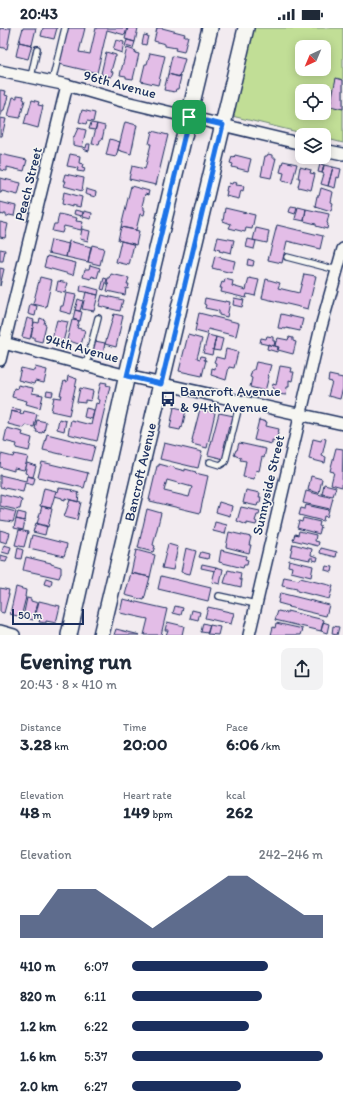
<!DOCTYPE html>
<html lang="en">
<head>
<meta charset="utf-8">
<style>
  :root { --surface:#fff; --page:#f2f2f3; --text:#1f2937; --muted:#747a83; --accent:#1b2f5e }
  body { margin:0; font-family:Itim,sans-serif; background:var(--page); color:var(--text); height:100vh; display:flex; flex-direction:column; font-size:15px; white-space:nowrap }
  * { box-sizing:border-box; margin:0 }
  p { font-size:13px; color:var(--muted) }
  .icon { flex:none; width:22px; height:22px; fill:none; stroke:currentColor; stroke-width:2; stroke-linecap:round; stroke-linejoin:round }
  .map { position:relative; height:607px; overflow:hidden }
  .panel { display:flex; flex-direction:column; background:var(--surface); flex:1 }
  .panel>* { flex:none }
  .needle { width:26px; rotate:224deg }
  .controls { position:absolute; left:295px; top:12px; display:grid; gap:8px }
  .controls a { display:grid; place-items:center; width:36px; height:36px; border-radius:8px; background:var(--surface); box-shadow:0 2px 10px #0003; font-size:20px }
  .scale { position:absolute; left:12px; bottom:10px; width:72px; box-sizing:border-box; padding-left:4px; border:2px solid #1b2f5e; border-top:0; font-size:11px; line-height:14px; white-space:nowrap; color:#1b2f5e; -webkit-text-stroke:3px #f6f6f2; paint-order:stroke }
  .pin { position:absolute; display:grid; place-items:center; width:34px; height:34px; color:#fff; margin:-17px; border-radius:8px; box-shadow:0 2px 6px #0006 }
  .round { display:grid; place-items:center; flex:none; width:42px; height:42px; border-radius:8px; background:var(--page) }
  .summary { display:flex; align-items:center; justify-content:space-between; height:68px; padding:0 20px }
  h1 { font-size:22px; font-weight:700; line-height:30px }
  .stats { display:grid; grid-template-columns:repeat(3,1fr); gap:6px; height:68px; padding:4px 20px }
  .stats div { display:grid; align-content:center }
  .stats b { font-size:17px; font-weight:700 }
  .stats small { font-size:11px; font-weight:400 }
  .stats p { font-size:11px }
  .chart { height:112px; padding:8px 20px }
  .chart p { display:flex; justify-content:space-between }
  .chart svg { width:100%; height:72px; margin-top:4px; fill:var(--accent); opacity:.7 }
  ul { padding:0 20px; list-style:none; font-size:13px }
  li { display:grid; grid-template-columns:64px 48px 1fr; align-items:center; height:30px }
  li i { height:10px; border-radius:5px; background:var(--accent) }
  .status { display:flex; justify-content:space-between; align-items:center; height:28px; padding:0 20px; background:var(--surface); direction:ltr }
  .status svg { height:11px; fill:currentColor }
  .map>svg:first-child { display:block }
</style>
</head>
<body>
<div class="status"><b>20:43</b><svg viewBox="0 0 49 12"><path d="M0 12V9h3v3zM5 12V6h3v6zM10 12V3h3v9zM15 12V0h3v12zM26 1h20v11H26zM47 4h2v5h-2z"/></svg></div>
<div class="map">
<svg width="343" height="607" viewBox="0 0 343 607">
  <rect width="100%" height="100%" fill="#f2ebf0"/>
  <filter id="ink" filterUnits="userSpaceOnUse"><feTurbulence type="fractalNoise" baseFrequency=".025" numOctaves="2"/><feDisplacementMap in="SourceGraphic" scale="8" xChannelSelector="R" yChannelSelector="G"/><feConvolveMatrix kernelMatrix="1 2 1 2 8 2 1 2 1" color-interpolation-filters="sRGB"/></filter>
  <g filter="url(#ink)">
    <!-- green -->
    <path fill="#c1de96" stroke="#6e867a" fill-rule="evenodd" d="M254,0H343V115L324,110V107H310L232,88ZM302,19H324V41H302ZM302,63H324V85H302Z"/>
    <!-- building -->
    <path fill="#e3bde7" stroke="#1b2f5e" fill-rule="evenodd" d="M0,0L6,1L7,0H11L7,21L0,19Z
      M23,0H36L32,17L19,14Z
      M43,0H57L54,11L41,8Z
      M68,0H85L79,24L90,26L96,0H127L125,7L107,2L97,45L59,36Z
      M128,0H138L135,14L125,11Z
      M157,0H162L185,6L184,8H188L184,24L175,22L176,20L165,18V16L154,13Z
      M144,7L148,8L146,17L142,16Z
      M116,12L124,14L122,25L113,22Z
      M127,12L135,14L133,20L125,18Z
      M19,14L32,17L28,31L16,28Z
      M127,20L136,23L135,25L139,26L133,51L126,50V48L120,47Z
      M106,24L116,27V29H115L111,43L113,44L111,49L108,48V50L104,49V47L101,46Z
      M150,25L165,28L158,57L141,53L145,36H147Z
      M172,28L185,31L181,45H180L179,49L168,46Z
      M168,46L181,49L178,61H176L175,64L164,62Z
      M336,50L343,52V81L330,78Z
      M0,62L6,63L5,67L8,68L4,82H3L0,90Z
      M17,67L24,68L23,71L25,72L20,90L8,88L13,69L17,70Z
      M32,72L39,74L38,77L43,78L38,100L24,96L27,85L28,86Z
      M82,82L95,85L93,94L87,93L86,96L79,94Z
      M0,90L6,91L2,108H0Z
      M125,94L137,97L131,126L118,122Z
      M91,95L97,96L95,102L89,101Z
      M97,96L105,98L102,112H100L99,117L92,116Z
      M78,100L86,102L82,119L73,117V109H74Z
      M152,103L168,107L156,157L129,151L132,138L145,141L151,116H149Z
      M110,111L120,114L116,129L106,127Z
      M87,116H90L89,123L83,121V119L86,120Z
      M0,126L27,132L24,143L7,139V143L0,142Z
      M70,126L80,128L79,135L83,136L82,139L85,140L84,144L77,143L78,140L67,138Z
      M268,126L272,127V130H276L271,150L261,148L265,128H267Z
      M235,127L251,131L248,143L232,139L233,136L230,135L232,129L234,130Z
      M283,133L297,136L292,155L282,153L284,145L280,144Z
      M320,136L324,137L322,145L318,144Z
      M324,137L333,139L328,158L321,156L324,146L322,145Z
      M300,139L311,142L310,145L315,146L311,162L298,159L300,150H298Z
      M333,139L341,141L339,150L337,149L335,160L328,158Z
      M65,146L84,150L82,163L64,158L66,153H63Z
      M0,150L21,155L18,167L2,163L1,165H0Z
      M233,154L237,155L236,157L244,158L243,163L241,162L239,171L226,168L227,163H226L227,158L228,159L229,155L232,156Z
      M131,158L149,163L148,167L145,166L142,178L144,179V182H145L144,187L140,186L136,202L121,199Z
      M321,160L333,164L331,174L333,175L331,183L315,178L317,168H319Z
      M86,161L96,164L95,169L85,166Z
      M64,164L82,169L80,179L72,177V179L62,176Z
      M0,174L16,178L14,188L9,187L8,188H6V186H4V187L0,186V188Z
      M291,178L297,179L295,186L289,184Z
      M298,179L306,181L304,193L295,191Z
      M225,180L255,187L252,201L246,200L245,204L229,200L231,196L223,193Z
      M306,181L329,186L327,195L328,196L327,201L316,198V196L304,193Z
      M75,182L83,184L82,188L74,186Z
      M84,183L92,185L91,191L83,189Z
      M59,186L77,190L76,193L83,194L81,202L64,198L62,205L52,203L54,196H57Z
      M0,194L8,196L5,210L0,209Z
      M277,197L323,208L320,221L287,213L282,235L268,232Z
      M121,199L139,203L136,217L118,212Z
      M256,200L269,203L267,215L253,212Z
      M82,201L90,203L88,213L80,211Z
      M218,209L234,212L231,225L223,223V224L219,223L220,222L215,221Z
      M248,211L256,213L254,221L246,219Z
      M51,212L69,216L66,229L48,225Z
      M69,213L91,219L88,234L66,229Z
      M121,213L134,216L129,237L116,234Z
      M92,217L104,220L100,237L88,234Z
      M0,221L5,222L3,233H0Z
      M47,228L76,235L73,247L44,239Z
      M215,228L235,233L232,245L212,240Z
      M248,231L254,233L253,238L247,237Z
      M90,237L100,240L97,250L92,248L91,251L83,249L85,241H89Z
      M0,240L4,241L0,258Z
      M111,246L129,250L127,256H129L128,261L126,260L125,267L107,263L109,256H107L108,250H110Z
      M304,246L316,248L308,281L262,270L266,251L280,255L278,260L299,265Z
      M40,249L52,252L46,279L33,276Z
      M104,250L107,251L104,262L101,261Z
      M249,250L259,252L255,268L247,266L246,270L221,264L222,260H220L222,254L224,255L225,251L233,253L232,258L246,262Z
      M58,253L68,255L65,265L56,263Z
      M81,257L99,262L98,267L80,263Z
      M86,264L98,267L94,283L82,281Z
      M66,265L76,267L71,286L60,283L61,278H63Z
      M102,267L123,272L120,283L99,278Z
      M205,270L225,274V273L230,274L227,289L219,287V283L205,280L206,277L204,276Z
      M234,270L244,272L242,279L233,277Z
      M78,271L83,273L80,283L75,282Z
      M30,276L37,278L35,288L28,286Z
      M75,282L82,284L80,293L73,291Z
      M199,285L239,295L236,308L208,301L207,306L195,303Z
      M114,286L123,288L116,319L105,316Z
      M281,286L303,291L300,303L286,300V301L278,300Z
      M27,290L34,292L33,294H34L30,311L22,309Z
      M40,290L45,292L44,296L46,297L42,314L34,312V309H31L34,294L39,295Z
      M57,292L68,294L63,314L52,311Z
      M72,292L79,293L77,300L85,302L81,317L67,312Z
      M188,307L202,311L197,330L200,331L201,328L205,329L204,332H206L202,348L179,343Z
      M208,307L216,309L212,327L203,325Z
      M267,308L273,309V313H275L274,318L260,315L261,310L266,311Z
      M216,309L223,311L220,323L213,322Z
      M289,309L293,310V313L296,314L293,326L278,322L279,319L275,318L276,313H277L278,310L288,312Z
      M95,313L105,315L103,325L92,323Z
      M268,316L278,319L277,324L267,321Z
      M226,321L238,324L234,340L229,339L226,352L211,347L212,340L215,341L216,335L214,334L216,329L224,331Z
      M256,334L271,337L268,347L269,348L265,363L250,359L252,350L250,349L252,342H254Z
      M280,338L292,340L291,344H294L292,353L289,352V359H287L286,367L276,366V364H274L275,361L272,360L273,356L276,357Z
      M35,339L47,342L44,355L35,353L34,356L18,352L21,340L34,343Z
      M329,347L343,350V360L340,371L328,368L332,354L328,353Z
      M68,348L77,351L69,387L51,383L54,369L61,370L62,367H60L64,353L67,354Z
      M101,354L107,355L106,357L110,358L97,413L68,406L71,392L91,397L96,375L99,376L100,372L97,371Z
      M18,357L33,360L32,365L43,367L40,380L26,376L27,373L12,369L14,360L17,361Z
      M80,360L93,363L91,373L85,372V375L77,374Z
      M47,363L53,364L52,368L46,367Z
      M174,379L186,382L182,400L181,399L180,402L170,400Z
      M12,380L21,382L20,385L11,383Z
      M86,380L94,382L92,391L84,389Z
      M200,381L215,385L207,420L192,416L193,412H192Z
      M11,383L23,386L24,383L37,386L34,399L25,397L24,400L8,396Z
      M219,385L234,388L232,397H230V399L229,398L224,419H225L224,422H226L224,431L208,427Z
      M59,391L66,393L64,403L57,401Z
      M37,392L46,394L44,404L43,403L42,405L36,404L37,402L35,401Z
      M259,392L267,394L266,398L279,401L276,413L272,412V416L254,412Z
      M7,400L23,404L22,407L32,410L29,423L16,420L17,416L4,413Z
      M47,406L95,418L91,433L43,422Z
      M322,410L326,411L322,428L326,429L325,435L309,431L313,411L321,413Z
      M164,415L202,424L198,440L160,431Z
      M239,415L266,421L264,430L262,429L259,443L256,442L254,451L243,449L246,433L240,432L241,430L234,427L236,422H237Z
      M336,420L343,421L342,459L331,456L334,444L330,443Z
      M1,426L13,429L14,426L28,429L24,442L14,440V443L0,439Z
      M42,434L88,445L84,460L38,449Z
      M27,435L36,438L33,449L28,448V446L25,445Z
      M159,436L170,439V438L174,439V440L185,443V441L196,444L195,445L208,448L200,485L150,473L151,472H149L157,438H159ZM167,452L192,459L189,469L164,463Z
      M0,447L26,453L27,448L35,450L33,457L25,455L23,464L0,459Z
      M311,448L322,451L319,465L308,462Z
      M324,456L336,459L333,468L322,466Z
      M44,460L56,463L51,480L40,478Z
      M59,460L73,462L72,463L79,465L78,467H79L78,474L65,470V472L62,471V470L55,468L57,463L58,464Z
      M246,462L260,465L259,469H261L260,475H258L257,478L243,475Z
      M306,463L333,470L330,481L303,475Z
      M0,466L20,471V472H22L20,481H18L17,482L0,478Z
      M70,472L81,474L77,492L64,489Z
      M219,474L232,478L230,488L216,484Z
      M306,477L329,482L327,489L324,488L323,493L299,487L301,480L305,481Z
      M42,478L52,481L48,499L37,496Z
      M241,479L260,483L259,487H257L255,493L257,494L256,497L247,495V497L237,493Z
      M0,480L16,484L13,494L0,492Z
      M147,481L161,485L153,517L155,518L153,524L138,520Z
      M18,484L26,486L25,493L16,491Z
      M303,490L320,494L319,498L321,499L319,506L297,500L299,493L302,494Z
      M16,491L25,493L23,502L14,500Z
      M215,494L227,497L225,506L213,503Z
      M36,495L47,498L45,507L33,504Z
      M0,502L10,505L7,515L0,513Z
      M19,502L28,504L24,519L15,517Z
      M299,503L316,507L315,513L319,514L318,518L293,512L295,506L298,507Z
      M229,504L251,509L249,517H251L249,525L226,519Z
      M32,507L67,516L66,522L64,528L29,520Z
      M168,516L178,519L173,542L162,540Z
      M293,516L312,521L311,527L318,529L317,533L313,532V530H310V532L290,528Z
      M4,517L11,519L9,526L2,524Z
      M18,520L23,522L21,531L16,530Z
      M186,520L196,523L190,546L181,544Z
      M321,520L337,524L336,529L320,525Z
      M136,522L155,527L150,549L131,545Z
      M221,522L246,528L245,531L248,532L247,537H244L243,540L219,534Z
      M201,524L209,526L208,531L199,529Z
      M0,527L8,529L6,534L0,533Z
      M26,529L51,535V536L61,539V545L59,550L23,542Z
      M289,532L313,538L311,549L291,544L292,539L288,538Z
      M202,536L216,539L215,543L201,540Z
      M326,538L333,539L332,544L325,542Z
      M216,539L223,541L220,556L212,554Z
      M228,542L241,545L240,552H242L241,559L224,555Z
      M131,545L150,549L144,572L125,567Z
      M161,548L211,560L208,573L158,561Z
      M284,549L299,552L300,550L333,558L329,571L297,563V561L282,558Z
      M46,550L52,552L51,558L44,556Z
      M16,559L26,562L25,569H26L21,589L10,586Z
      M0,560L9,562L8,566H9L4,585L0,584Z
      M280,565L329,577L326,588L288,579L289,578L278,575Z
      M27,570L31,571V573L38,575L33,592L23,589Z
      M123,571L167,581L161,607H144L148,591L120,585Z
      M39,573L60,578L56,595L46,593V595L39,594L40,591L35,590Z
      M175,578L183,580L181,587L173,585Z
      M208,579L234,585L231,596L205,590Z
      M192,582L200,584L198,592L190,590Z
      M278,583L287,585V583L324,592L321,603L275,592Z
      M167,594L184,598L182,607H166L168,602H165Z
      M323,594L329,596L327,605L321,603Z
      M203,595L210,597L208,605L201,604Z
      M276,595L303,601L301,607H271L273,599L275,600Z
      M210,597L220,599L218,607L207,606Z
      M333,598L339,599L337,607L332,606Z
      M116,601L140,607H114Z"/>
    <g fill="none" stroke-linecap="round" stroke-linejoin="round">
      <defs>
        <path id="lane" d="M31,49L37,21
          M52,54L65,0
          M287,229L337,242
          M86,337L98,290
          M210,434L220,437L225,434L240,374
          M219,568L256,576"/>
        <path id="street" d="M0,43L67,57L122,73L302,116
          M324,122L343,126
          M0,314L127,348L343,396
          M0,332L67,57
          M0,603L14,607
          M249,607L321,299L343,221"/>
        <path id="secondary" d="M69,607L129,338L210,0
          M101,607L246,0"/>
      </defs>
      <!-- lane casing -->
      <use href="#lane" stroke="#1b2f5e" stroke-width="8"/>
      <!-- street casing -->
      <use href="#street" stroke="#1b2f5e" stroke-width="14"/>
      <!-- secondary casing -->
      <use href="#secondary" stroke="#1b2f5e" stroke-width="18"/>
      <!-- lane -->
      <use href="#lane" stroke="#f6f6f2" stroke-width="5.5"/>
      <!-- street -->
      <use href="#street" stroke="#f6f6f2" stroke-width="11"/>
      <!-- secondary -->
      <use href="#secondary" stroke="#f6f6f2" stroke-width="15"/>
    </g>
  </g>
  <g fill="none" stroke-linecap="round" stroke-linejoin="round" filter="url(#ink)">
    <defs>
      <path id="route" d="M189,89L223,97L161,356L127,348Z"/>
    </defs>
    <!-- route casing -->
    <use href="#route" stroke="#fff" stroke-width="8"/>
    <!-- route -->
    <use href="#route" stroke="#1a73e8" stroke-width="5"/>
  </g>
  <!-- icons -->
  <defs>
    <symbol id="bus-bare" viewBox="-9 -9 18 18"><path d="M-5-6H5V4H4V6H2V4H-2V6H-4V4H-5ZM-3.5-4V0h7V-4ZM-3.5 1.2v1.5H-2V1.2ZM2 1.2v1.5H3.5V1.2Z" fill="#1b2f5e" stroke="#f6f6f2" stroke-width="2.5" paint-order="stroke"/></symbol>
  </defs>
  <g fill-rule="evenodd">
    <use href="#bus-bare" x="157" y="360" width="22" height="22"/>
  </g>
  <g text-anchor="middle" stroke-width="3" stroke-linejoin="round" paint-order="stroke">
    <!-- street labels -->
    <g font-size="14" fill="#1b2f5e" stroke="#f6f6f2">
      <text transform="translate(120 56) rotate(15)" y="5">96th Avenue</text>
      <text transform="translate(28 156) rotate(-76)" y="5">Peach Street</text>
      <text transform="translate(82 320) rotate(15)" y="5">94th Avenue</text>
      <text transform="translate(140 444) rotate(-77)" y="5">Bancroft Avenue</text>
      <text transform="translate(268 457) rotate(-77)" y="5">Sunnyside Street</text>
    </g>
    <!-- poi labels -->
    <g font-size="14" fill="#1b2f5e" stroke="#f6f6f2" text-anchor="start">
      <text x="180" y="368">Bancroft Avenue<tspan x="180" dy="16">&amp; 94th Avenue</tspan></text>
    </g>
  </g>
</svg>
<div class="controls">
<a><svg class="needle" viewBox="-14 -14 28 28"><path d="M0-13l5 13h-10z" fill="#e53935"/><path d="M0 13l5-13h-10z" fill="#747a83"/></svg></a>
<a><svg class="icon" aria-label="locate" viewBox="0 0 24 24"><circle cx="12" cy="12" r="6"/><path d="M12 2v4M12 18v4M2 12h4M18 12h4"/></svg></a>
<a><svg class="icon" aria-label="layers" viewBox="0 0 24 24"><path d="M12 4l9 5-9 5-9-5zM3 14l9 5 9-5"/></svg></a>
</div>
<div class="scale">50 m</div>
<div class="pin" style="left:189px;top:89px;background:#1e9e55"><svg class="icon" aria-label="arrive" viewBox="0 0 24 24"><path d="M6 21V4h12l-3 4 3 4H6"/></svg></div>
</div>
<section class="panel">
<div class="summary"><div><h1>Evening run</h1><p>20:43 · 8 × 410 m</p></div><a class="round"><svg class="icon" aria-label="share" viewBox="0 0 24 24"><path d="M12 15V3M7 8l5-5 5 5M5 13v7h14v-7"/></svg></a></div>
<div class="stats">
<div><p>Distance</p><b>3.28<small> km</small></b></div>
<div><p>Time</p><b>20:00</b></div>
<div><p>Pace</p><b>6:06<small> /km</small></b></div>
</div>
<div class="stats">
<div><p>Elevation</p><b>48<small> m</small></b></div>
<div><p>Heart rate</p><b>149<small> bpm</small></b></div>
<div><p>kcal</p><b>262</b></div>
</div>
<div class="chart"><p><span>Elevation</span>242–246 m</p>
<svg viewBox="0 0 160 44" preserveAspectRatio="none"><path d="M0 44V30L10 30L20 14L30 14L40 14L50 22L60 30L70 38L80 30L90 22L100 14L110 6L120 6L130 14L140 22L150 30L160 30V44z"/></svg>
</div>
<ul>
<li><b>410 m</b>6:07<i style="width:71%"></i></li>
<li><b>820 m</b>6:11<i style="width:68%"></i></li>
<li><b>1.2 km</b>6:22<i style="width:61%"></i></li>
<li><b>1.6 km</b>5:37<i style="width:100%"></i></li>
<li><b>2.0 km</b>6:27<i style="width:57%"></i></li>
</ul>
</section>
</body>
</html>
